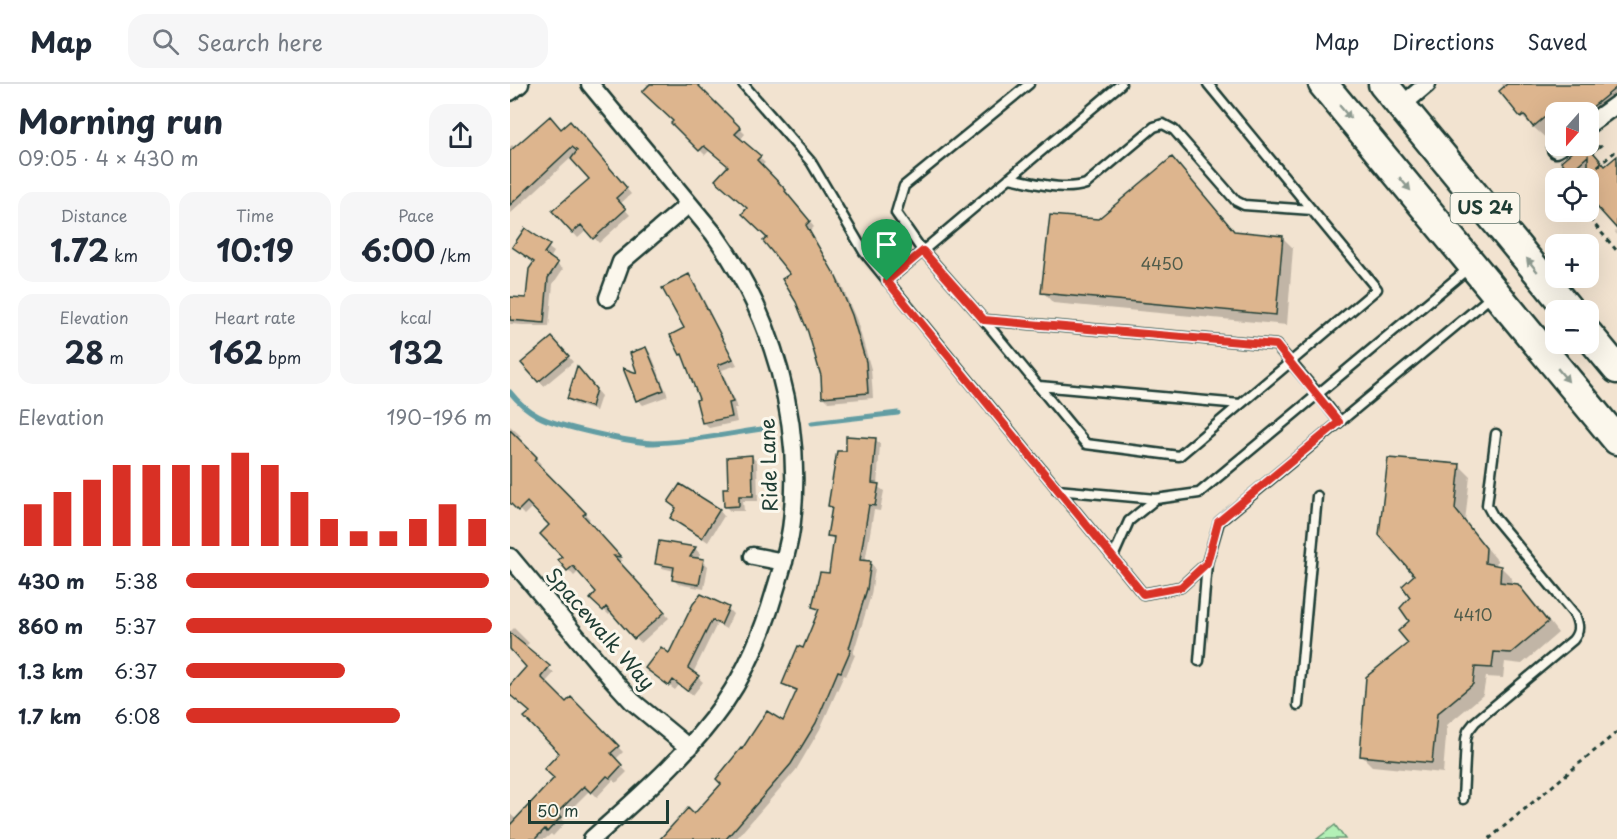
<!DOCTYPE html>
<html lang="en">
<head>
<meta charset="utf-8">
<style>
  :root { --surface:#fff; --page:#f6f6f7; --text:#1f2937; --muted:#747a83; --line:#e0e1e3; --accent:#d93025 }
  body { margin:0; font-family:"Playpen Sans",sans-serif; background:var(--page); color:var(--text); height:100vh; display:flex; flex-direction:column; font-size:22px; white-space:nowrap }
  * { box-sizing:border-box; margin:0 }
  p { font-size:20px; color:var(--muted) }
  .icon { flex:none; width:33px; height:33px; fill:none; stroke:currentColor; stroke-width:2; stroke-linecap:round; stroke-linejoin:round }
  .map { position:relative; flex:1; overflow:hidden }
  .side { display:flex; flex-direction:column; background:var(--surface); width:510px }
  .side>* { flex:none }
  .needle { width:39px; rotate:201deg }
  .buttons { position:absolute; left:1035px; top:18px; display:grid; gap:12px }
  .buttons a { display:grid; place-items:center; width:54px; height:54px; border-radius:12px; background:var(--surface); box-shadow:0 6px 24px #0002; font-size:30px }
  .scale { position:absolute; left:18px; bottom:15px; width:141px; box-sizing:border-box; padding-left:6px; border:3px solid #1f3d34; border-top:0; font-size:16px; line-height:21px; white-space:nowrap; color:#1f3d34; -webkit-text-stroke:4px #fbf7ec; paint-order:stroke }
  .pin { position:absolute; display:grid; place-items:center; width:51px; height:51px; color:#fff; margin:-62px -26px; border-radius:50% 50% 50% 0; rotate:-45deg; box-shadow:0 0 6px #0007 }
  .pin .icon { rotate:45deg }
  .round { display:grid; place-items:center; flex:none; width:63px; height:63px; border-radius:18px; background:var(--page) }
  .overview { display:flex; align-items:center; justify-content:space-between; height:102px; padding:0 18px }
  h1 { font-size:33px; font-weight:700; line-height:45px }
  .stats { display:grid; grid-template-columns:repeat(3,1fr); gap:9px; height:102px; padding:6px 18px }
  .stats div { display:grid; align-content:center; border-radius:15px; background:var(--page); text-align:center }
  .stats b { font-size:30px; font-weight:700 }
  .stats small { font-size:16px; font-weight:400 }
  .stats p { font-size:16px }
  .chart { height:168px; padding:12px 18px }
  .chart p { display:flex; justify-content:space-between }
  .chart svg { width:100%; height:108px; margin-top:6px; stroke:var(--accent); stroke-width:6 }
  ul { padding:0 18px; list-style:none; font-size:20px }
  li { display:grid; grid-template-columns:96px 72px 1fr; align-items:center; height:45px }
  li i { height:15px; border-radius:8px; background:var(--accent) }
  header { display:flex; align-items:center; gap:36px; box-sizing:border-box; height:84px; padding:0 30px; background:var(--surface); border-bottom:2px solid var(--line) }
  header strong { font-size:28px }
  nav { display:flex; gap:33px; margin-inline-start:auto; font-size:21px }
  .search { width:420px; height:54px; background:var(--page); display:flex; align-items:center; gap:15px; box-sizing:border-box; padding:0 21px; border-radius:18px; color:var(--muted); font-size:22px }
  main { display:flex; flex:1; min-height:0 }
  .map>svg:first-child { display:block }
</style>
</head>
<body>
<header>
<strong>Map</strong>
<div class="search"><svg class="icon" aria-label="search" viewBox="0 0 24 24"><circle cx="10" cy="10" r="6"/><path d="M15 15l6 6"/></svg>Search here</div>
<nav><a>Map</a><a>Directions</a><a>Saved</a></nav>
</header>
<main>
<section class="side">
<div class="overview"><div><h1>Morning run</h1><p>09:05 · 4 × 430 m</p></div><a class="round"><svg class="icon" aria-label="share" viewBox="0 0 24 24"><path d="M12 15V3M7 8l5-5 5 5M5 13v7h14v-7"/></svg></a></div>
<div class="stats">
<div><p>Distance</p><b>1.72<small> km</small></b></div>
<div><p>Time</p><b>10:19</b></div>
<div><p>Pace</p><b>6:00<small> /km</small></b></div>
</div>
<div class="stats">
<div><p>Elevation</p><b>28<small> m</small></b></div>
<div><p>Heart rate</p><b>162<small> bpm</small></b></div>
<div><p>kcal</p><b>132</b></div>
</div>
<div class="chart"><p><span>Elevation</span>190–196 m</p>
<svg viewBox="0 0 160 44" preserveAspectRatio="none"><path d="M5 44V27M15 44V22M25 44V17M35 44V11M45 44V11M55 44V11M65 44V11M75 44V6M85 44V11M95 44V22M105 44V33M115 44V38M125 44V38M135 44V33M145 44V27M155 44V33"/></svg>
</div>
<ul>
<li><b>430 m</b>5:38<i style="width:99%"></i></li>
<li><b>860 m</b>5:37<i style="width:100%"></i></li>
<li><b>1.3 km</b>6:37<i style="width:52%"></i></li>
<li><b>1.7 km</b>6:08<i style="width:70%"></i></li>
</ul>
</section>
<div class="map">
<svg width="1107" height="755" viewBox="0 0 1107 755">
  <rect width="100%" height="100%" fill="#f2e3d0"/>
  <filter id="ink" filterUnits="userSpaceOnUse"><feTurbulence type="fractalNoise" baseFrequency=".0167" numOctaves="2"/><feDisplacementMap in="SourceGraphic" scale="12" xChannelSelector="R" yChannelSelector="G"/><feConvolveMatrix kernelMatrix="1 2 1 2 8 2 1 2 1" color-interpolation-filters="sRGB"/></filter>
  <g filter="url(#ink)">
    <!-- green -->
    <path fill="#b3f0b6" stroke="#699675" stroke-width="1.5" d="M825,741L835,755H807Z"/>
    <!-- shadow -->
    <path fill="#0003" d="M136,0H185L235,50L230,56L255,79L251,82L281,112L279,113L304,143L300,147L331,200L347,237L361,285L363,314L319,318L313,312L312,292L282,190L239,125L219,82L200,66L195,71L163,39L165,37Z
      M992,0H1107V26L1078,50V28H1046V50L1038,56L1012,33Z
      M65,44L121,110L110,120L120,131L89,159L77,146L68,154L44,127L81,95L62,73L0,130V63L2,61L5,64L51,47Z
      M1071,62H1076L1096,83L1107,75V151L1105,148L1107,146L1101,139L1102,138L1078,94H1068L1053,77Z
      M662,75L725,149L772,153L783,164L777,241L543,219L533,208L588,137Z
      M15,146L44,168L40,175L53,185L43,200L39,243L0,240V214L18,216L25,179L4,163Z
      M179,191L184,197L227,281L212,286L227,324H224L227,338L199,344L193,339L188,317L191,316L176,275L171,270L176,244Z
      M48,260L63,278L34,302L29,297Z
      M136,264L141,270L158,312L133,321L128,316L130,291Z
      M72,290L91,312L86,327L64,320L58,315Z
      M0,342L11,352L7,355L31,380L28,383L80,435L77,437L113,477L106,476L159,534L131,559L102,528L99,531L82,515L88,508L69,487L64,492L50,477L54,473L41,441L23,422L14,431L0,416Z
      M365,355L370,360L367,402L374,407L370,427L364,426L355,478H360L365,484L361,511L343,570L345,571L336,592L334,591L310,645L286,686L226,755H150L178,726L185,732L273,639L287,608L279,604L274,599L294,566L309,528L303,522L320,491L325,457L319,451L324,426L320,422L337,369Z
      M242,373L247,378L248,417H233L234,427H220L215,422L220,405Z
      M949,381L960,392L955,438L987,476L986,482L991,483L1002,494L1001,501H1007L1019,512L1048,549L1012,580L995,578L993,594L976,593L973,611L937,641L933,689L862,682L851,671L900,559L902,513L906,491Z
      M209,426L214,432L198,458L162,433Z
      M151,458L185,464L190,470L187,476L193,477L198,482L194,505L168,500L163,495L165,487L152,484L147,479Z
      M185,521L218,525L223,530L216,545L207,540L183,589L193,598L183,611L169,601L165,606L142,589L160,572Z
      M4,544L19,559L15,563L44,589L35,599L56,620L61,615L113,668L105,676L117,688L106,699L103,696L87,713L80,706L51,735L55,739L43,752L41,750L35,755H0V730L7,736L46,694L51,669L22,628L0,610V604L18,583L2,566L0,568V548Z"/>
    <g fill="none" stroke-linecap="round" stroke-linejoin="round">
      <!-- stream -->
      <path stroke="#629da3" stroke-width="5" d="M0,308C8,318 17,326 28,332C46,342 122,359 144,359C182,358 221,349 258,344
        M302,339L388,329"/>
    </g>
    <!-- building -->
    <path fill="#ddb58e" stroke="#1f3d34" stroke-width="1.5" d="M140,0H187L231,44L225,50L251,72L247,76L276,106L275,107L300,137L296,141L326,193L342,231L356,278L358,309L312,313L311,292L298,248L286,218L272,195L280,190L253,157L257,154L232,130L237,124L205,96L218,82L194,62L189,67L161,39L163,37L132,8Z
      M997,0H1107V3L1076,28H1041L1023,43L1014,31L1011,34L989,7Z
      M40,32L51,45L60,37L117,104L106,114L116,125L83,155L71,141L62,149L42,127L79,95L61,75L67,67L62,63L0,121V67Z
      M1069,62H1091L1083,68L1095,82L1107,72V145L1078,113V72L1060,88L1051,77Z
      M662,73L724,147L773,152L766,231L531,209L540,131L588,135Z
      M15,144L40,161L34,169L48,179L38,194L34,239L0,236V213L16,214L19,185L24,178L2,163Z
      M179,190L223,275L208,281L223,318L219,319L222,333L192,339L186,316L189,315L172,270L170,271L160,251L174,244L152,204Z
      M42,253L59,272L28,298L11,279Z
      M136,263L154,306L126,317L113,284L127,289L120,269Z
      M67,282L86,305L81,323L57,315Z
      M0,346L27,373L24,376L76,429L73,431L111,473L104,472L155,528L124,555L96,523L93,527L80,515L86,508L63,482L57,487L48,476L52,473L30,450L39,441L17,418L8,427L0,419Z
      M336,352L366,354L362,399L369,400L365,422L359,421L350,476L361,477L357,505L339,564L341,565L331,588L328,587L306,639L281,680L216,755H150L178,724L184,730L211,700L206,695L231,664L232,665L257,627L273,637L287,606L272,600L288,562L293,564L309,525L302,523L310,488L319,489L324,453L317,452L322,423L318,422L327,367H336Z
      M242,371L243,412H229V422L214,423L213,404H218L217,373Z
      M878,374L950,380L945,425L976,464L975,479L991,482L990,498L1008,500L1038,538L1001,569L984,568L982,584L965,583L963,600L927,630L922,679L850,672L856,593L898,559L888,547L899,537L890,524L900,513L892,502L904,491L869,451Z
      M170,400L210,425L192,454L160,434L166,424L158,418Z
      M149,457L186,463L180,473L194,475L189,501L162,496L164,483L145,480Z
      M191,510L219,523L211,541L202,536L178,584L189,592L177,607L163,596L159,602L135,584L151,563L159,569L183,520Z
      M0,549L40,582L31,593L56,618L61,613L109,662L101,669L112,681L100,694L97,692L81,709L74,702L47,729L51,733L37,748L35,745L25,755H0V741L44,694L34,685L49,669L14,633L20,628L0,611V601L16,583L0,565Z"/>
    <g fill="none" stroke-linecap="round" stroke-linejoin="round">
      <defs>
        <path id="service" d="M233,0L301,78L354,168L633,510L671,503L697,479L709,438L983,211
          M519,0L394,102L386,129L409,162L474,236L576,360L669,372L867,205L698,0
          M499,94C524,98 552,108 576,100L644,43L653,40L664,46L726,117L734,121L802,126
          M377,197L611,0
          M474,236L766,261L808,310L960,183
          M529,302L730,320
          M547,406L646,415L689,409L808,310L829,337
          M603,473L619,437L646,415
          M689,577L697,479
          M788,621L807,412
          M953,715L956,655L958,647L965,638L1063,556C1070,547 1069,541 1065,531L983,432L977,421L986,350"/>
        <path id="minor" d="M80,0L204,150C263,232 293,335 282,437C280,460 272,484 265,507C254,545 237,586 215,618C178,671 130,712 82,755
          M0,8L10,0
          M891,22L917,0
          M1078,41L1107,20
          M1046,65L1051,62
          M98,214L111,178L179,120
          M243,472L274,478
          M0,473L102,595L122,617L179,664"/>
        <path id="trunk" d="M813,0L1107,356
          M873,0L1059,226
          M1078,250L1107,285"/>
      </defs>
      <!-- service casing -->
      <use href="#service" stroke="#1f3d34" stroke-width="13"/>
      <!-- minor casing -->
      <use href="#minor" stroke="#1f3d34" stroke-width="21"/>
      <!-- trunk casing -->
      <use href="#trunk" stroke="#1f3d34" stroke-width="33"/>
      <!-- path -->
      <path stroke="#1f3d34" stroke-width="3" stroke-dasharray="4.5 4.5" stroke-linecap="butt" d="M1074,94L1107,66
        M1074,128L1107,167
        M979,755L1107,648"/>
      <!-- service -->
      <use href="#service" stroke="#fbf7ec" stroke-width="8"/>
      <!-- minor -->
      <use href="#minor" stroke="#fbf7ec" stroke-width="16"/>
      <!-- trunk -->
      <use href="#trunk" stroke="#fbf7ec" stroke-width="28"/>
    </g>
    <!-- one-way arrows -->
    <defs><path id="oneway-solid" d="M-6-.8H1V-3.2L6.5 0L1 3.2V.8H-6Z" transform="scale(1.5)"/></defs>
    <g fill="#8d9a90">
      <use href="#oneway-solid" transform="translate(835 28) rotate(50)"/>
      <use href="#oneway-solid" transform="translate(895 100) rotate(50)"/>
      <use href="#oneway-solid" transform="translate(1022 181) rotate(-129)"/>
      <use href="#oneway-solid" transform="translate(1053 291) rotate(50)"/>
    </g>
  </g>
  <g fill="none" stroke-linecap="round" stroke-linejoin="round" filter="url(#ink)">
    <defs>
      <path id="route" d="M413,167L474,236L766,261L829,338L708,438L697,479L671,503L633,510L377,197Z"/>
    </defs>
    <!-- route casing -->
    <use href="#route" stroke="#fff" stroke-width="12"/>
    <!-- route -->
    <use href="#route" stroke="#d93025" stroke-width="8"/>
  </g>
  <g text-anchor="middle" stroke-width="6" stroke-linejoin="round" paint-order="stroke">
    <!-- number labels -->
    <g font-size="16" fill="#4e5b4a">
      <text x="652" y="186">4450</text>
      <text x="963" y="537">4410</text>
    </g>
    <!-- shield labels -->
    <rect fill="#fbf7ec" stroke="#61756b" stroke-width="1.5" x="940.5" y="109" width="69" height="30" rx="4.5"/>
    <g font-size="18" font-weight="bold" fill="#1f3d34">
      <text x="975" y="130">US 24</text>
    </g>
    <!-- street labels -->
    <g font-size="20" fill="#1f3d34" stroke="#fbf7ec">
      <text transform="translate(259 381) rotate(-92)" y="7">Ride Lane</text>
      <text transform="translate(90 545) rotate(49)" y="7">Spacewalk Way</text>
    </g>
  </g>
</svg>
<div class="buttons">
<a><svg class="needle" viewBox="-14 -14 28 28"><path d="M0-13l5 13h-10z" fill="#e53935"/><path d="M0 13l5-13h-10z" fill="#747a83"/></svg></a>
<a><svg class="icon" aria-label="locate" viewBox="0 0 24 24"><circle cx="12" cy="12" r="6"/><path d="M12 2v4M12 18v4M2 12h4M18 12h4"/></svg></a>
<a>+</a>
<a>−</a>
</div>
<div class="scale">50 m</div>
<div class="pin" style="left:377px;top:197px;background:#1e9e55"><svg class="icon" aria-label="arrive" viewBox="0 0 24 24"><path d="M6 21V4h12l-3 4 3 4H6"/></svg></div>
</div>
</main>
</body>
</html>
